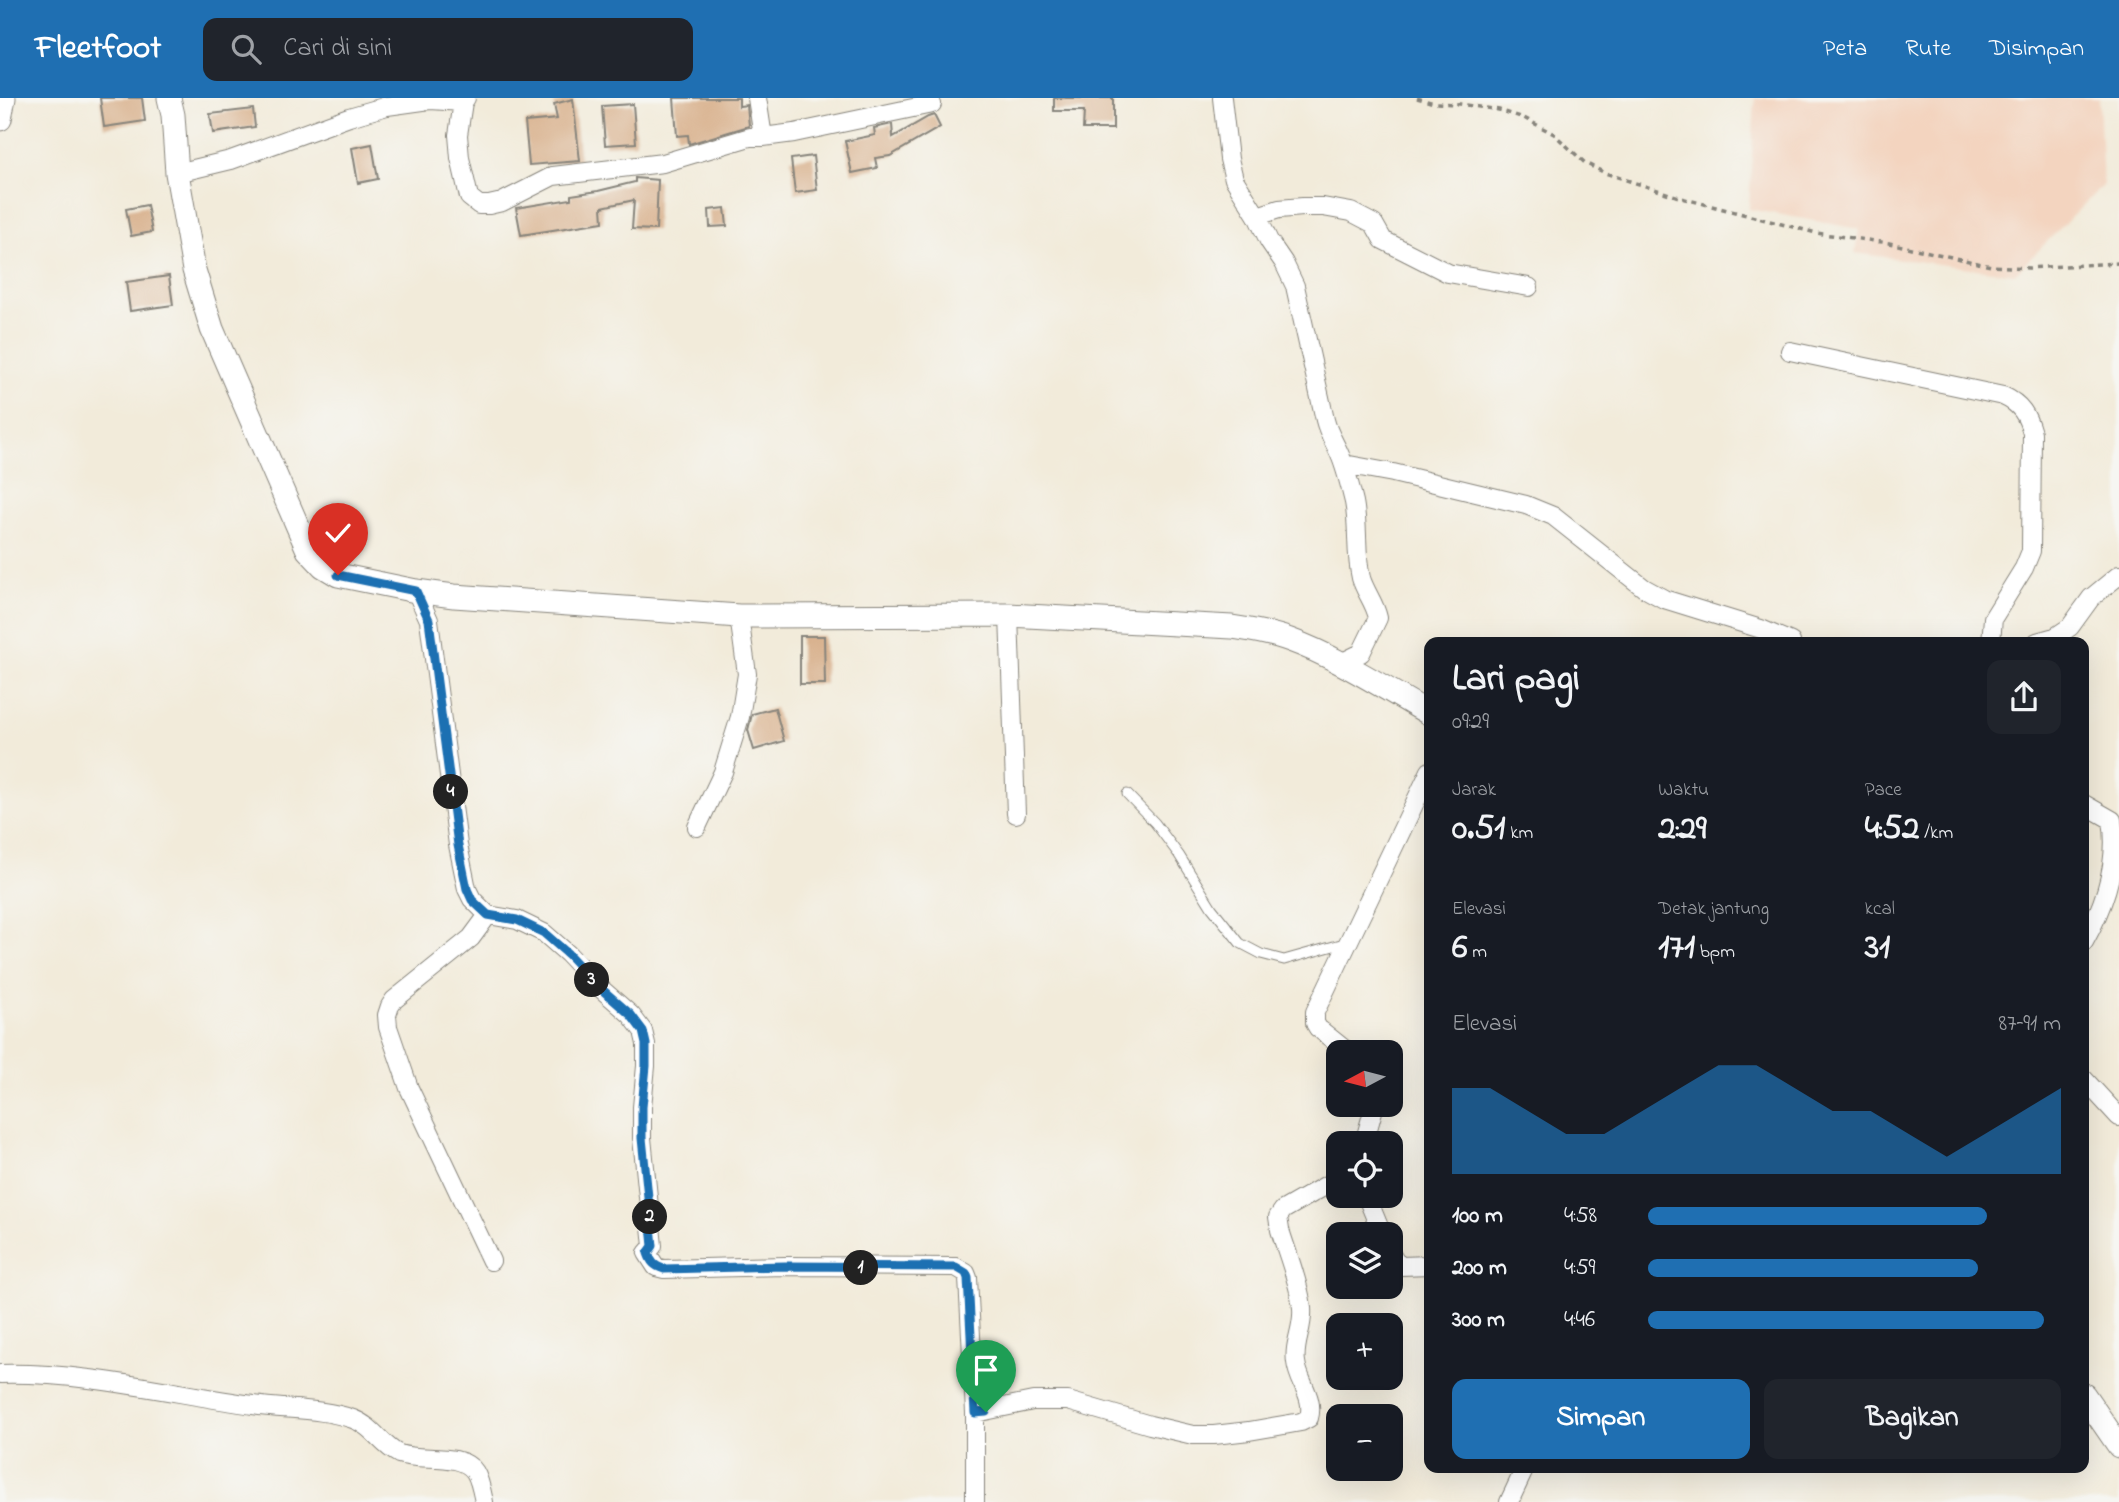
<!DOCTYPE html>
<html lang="id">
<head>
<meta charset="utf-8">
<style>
  :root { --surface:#171b24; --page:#20242c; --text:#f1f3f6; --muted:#9ea1a6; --accent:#1f6fb2 }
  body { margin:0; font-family:"Indie Flower",sans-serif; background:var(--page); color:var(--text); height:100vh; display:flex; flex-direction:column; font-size:26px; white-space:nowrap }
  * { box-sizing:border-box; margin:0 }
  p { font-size:23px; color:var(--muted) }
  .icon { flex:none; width:38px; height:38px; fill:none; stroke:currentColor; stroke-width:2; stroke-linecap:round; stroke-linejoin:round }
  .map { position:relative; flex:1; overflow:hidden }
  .panel { position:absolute; left:1424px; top:539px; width:665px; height:836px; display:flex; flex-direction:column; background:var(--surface); border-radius:14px; box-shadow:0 7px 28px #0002 }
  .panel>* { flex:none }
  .needle { width:46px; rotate:263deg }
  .tools { position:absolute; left:1326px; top:942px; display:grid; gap:14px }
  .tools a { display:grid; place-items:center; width:77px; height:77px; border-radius:14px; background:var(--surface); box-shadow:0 7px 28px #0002; font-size:35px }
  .pin { position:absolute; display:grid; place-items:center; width:60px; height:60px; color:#fff; margin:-72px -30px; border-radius:50% 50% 50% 0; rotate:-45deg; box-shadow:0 0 7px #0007 }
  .pin .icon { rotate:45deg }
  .km { position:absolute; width:35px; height:35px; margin:-18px; border-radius:50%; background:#222; color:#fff; font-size:19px; line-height:35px; text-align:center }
  .round { display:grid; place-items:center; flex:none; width:74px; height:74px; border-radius:14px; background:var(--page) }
  .overview { display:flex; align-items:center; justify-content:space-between; height:119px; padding:0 28px }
  h1 { font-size:38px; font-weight:700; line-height:52px }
  .figures { display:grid; grid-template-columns:repeat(3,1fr); gap:10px; height:119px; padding:7px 28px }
  .figures div { display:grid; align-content:center }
  .figures b { font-size:35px; font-weight:700 }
  .figures small { font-size:19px; font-weight:400 }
  .figures p { font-size:19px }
  .chart { height:196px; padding:14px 28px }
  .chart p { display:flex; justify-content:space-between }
  .chart svg { width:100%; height:126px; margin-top:7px; fill:var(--accent); opacity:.7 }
  .cta { display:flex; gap:14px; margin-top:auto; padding:14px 28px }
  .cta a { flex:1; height:80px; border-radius:14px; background:var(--accent); color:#fff; font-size:28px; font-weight:700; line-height:80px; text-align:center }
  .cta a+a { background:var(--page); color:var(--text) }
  ul { padding:0 28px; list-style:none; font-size:23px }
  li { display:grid; grid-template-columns:112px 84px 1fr; align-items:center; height:52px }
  li i { height:18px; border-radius:9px; background:var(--accent) }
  header { display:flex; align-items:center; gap:42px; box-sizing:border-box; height:98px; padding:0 35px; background:var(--accent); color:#fff }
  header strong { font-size:33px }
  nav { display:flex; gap:38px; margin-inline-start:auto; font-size:24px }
  .search { width:490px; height:63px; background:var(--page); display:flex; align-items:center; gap:18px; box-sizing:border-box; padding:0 24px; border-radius:14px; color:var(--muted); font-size:26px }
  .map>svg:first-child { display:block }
</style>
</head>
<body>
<header>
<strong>Fleetfoot</strong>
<div class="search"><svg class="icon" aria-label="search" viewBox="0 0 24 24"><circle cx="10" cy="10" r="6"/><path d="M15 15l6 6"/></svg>Cari di sini</div>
<nav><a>Peta</a><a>Rute</a><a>Disimpan</a></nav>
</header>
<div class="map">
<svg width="2119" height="1404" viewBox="0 0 2119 1404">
  <rect width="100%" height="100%" fill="#f6f6f2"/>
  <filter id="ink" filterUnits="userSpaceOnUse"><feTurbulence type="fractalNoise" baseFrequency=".0143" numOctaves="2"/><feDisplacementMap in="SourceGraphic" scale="14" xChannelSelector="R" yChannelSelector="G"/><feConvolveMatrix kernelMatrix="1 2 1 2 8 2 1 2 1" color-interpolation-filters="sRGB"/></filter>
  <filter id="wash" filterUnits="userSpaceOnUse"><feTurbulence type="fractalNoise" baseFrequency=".00686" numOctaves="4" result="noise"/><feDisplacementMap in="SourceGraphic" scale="28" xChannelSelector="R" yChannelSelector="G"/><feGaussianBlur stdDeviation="1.57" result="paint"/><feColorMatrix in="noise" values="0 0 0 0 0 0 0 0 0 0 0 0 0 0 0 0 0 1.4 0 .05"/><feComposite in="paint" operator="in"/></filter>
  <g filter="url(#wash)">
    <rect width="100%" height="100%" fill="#f2ebda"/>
    <!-- built -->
    <path fill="#f3d4bf" d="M1755,0H2099L2103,87L2015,176L1855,155L1859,131L1749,111Z"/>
    <g id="blocks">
      <!-- building -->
      <path fill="#d9b28f" d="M100,0H142L145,23L104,29Z
        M674,0H739V8L747,7L749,28L689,46L688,37L677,38Z
        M1054,0H1113V31H1083L1084,13H1054Z
        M573,1L580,63L529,67L525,24L557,21L554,6Z
        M633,6L636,45L605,47L602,8Z
        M253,11L255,29L213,35L210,16Z
        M934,17L940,29L890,58L875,60L877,70L852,75L845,43L875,37L874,30L892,26L893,39L928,19Z
        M372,46L378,81L358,85L352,50Z
        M813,58L817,92L795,95L791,61Z
        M635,80L658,82L656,132L632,131L634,102L602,109L603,124L521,137L516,110L571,101V97L598,93L635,84Z
        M147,107L152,134L131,138L126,111Z
        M725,110L727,128L710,129L709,112Z
        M169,178L173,207L130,213L126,184Z
        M800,538H824L825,586H800Z
        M775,610L784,643L754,652L748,632L752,616Z"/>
    </g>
  </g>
  <g filter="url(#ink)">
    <use href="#blocks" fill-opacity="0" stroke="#87847b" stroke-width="2"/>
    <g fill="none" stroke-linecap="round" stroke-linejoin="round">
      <defs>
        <path id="service" d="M1127,696L1155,725L1179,757L1212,810L1240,845L1261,856L1284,862L1348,844"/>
        <path id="minor" d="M1222,0L1229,61L1234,81L1257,118L1269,143L1284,165L1295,188L1325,322C1328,335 1335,345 1340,357C1346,371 1350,388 1354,404C1359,429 1355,455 1361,480C1365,494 1375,505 1378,520L1361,555L1339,566
          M463,4L458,37L460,60L469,99L479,107H489L502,104L553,78L663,65L750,39H763L757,0
          M763,39L794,35L932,6
          M177,75L231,62L349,19L387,8L430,2L463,4L466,0
          M1257,118L1279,111L1303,109H1323L1351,114L1374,126L1383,142L1448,175L1529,189
          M1790,253L2003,298C2021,306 2027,317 2032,335L2031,453L2024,470L1993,520L1991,544
          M1344,366L1393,375L1526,407L1553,418L1644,490L1664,501L1761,531L1791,544
          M416,493L429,522L458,747L467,791L472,801L488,817L517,822L544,835L568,856L598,888L631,917L643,933L646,946V968L642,1009V1040L653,1148L647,1155L656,1169L664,1171L785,1168L956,1169L966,1175L968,1180L975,1315L1033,1303H1068L1150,1327L1193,1337H1214L1249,1333L1301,1324L1309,1320C1315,1299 1298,1284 1296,1264C1293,1246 1304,1229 1302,1210C1300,1187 1287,1155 1280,1132L1278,1119L1283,1112L1339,1080
          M1009,517L1016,716
          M2037,544L2055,539L2070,529L2091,500L2119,477
          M2084,706L2112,722C2119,764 2104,808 2084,844
          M697,729L723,674L740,619L747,576L739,518
          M488,817L471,840L394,902L390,908L387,917L388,929L409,990L491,1163
          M1348,954L1318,930L1315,925V914L1430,673
          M2084,981L2119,1019
          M1364,1045L1375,1006
          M1366,1097L1382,1136
          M1391,1156L1395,1163L1401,1168L1430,1167
          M0,1276C85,1274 169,1295 253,1307C286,1312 321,1310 353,1321C373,1328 382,1348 399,1356C421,1364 461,1353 475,1374C480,1382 482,1394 484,1404
          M975,1315V1404
          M1509,1404L1525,1370"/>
        <path id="tertiary" d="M169,0L173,17L177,75L194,172L212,231L308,452L323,468L338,477L416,493L454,498L739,518L1009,517L1232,529C1252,532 1271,535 1290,542C1337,559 1386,591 1430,616
          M0,21L4,0
          M2084,1297L2119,1348"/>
      </defs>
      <!-- service casing -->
      <use href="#service" stroke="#87847b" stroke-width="11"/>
      <!-- minor casing -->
      <use href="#minor" stroke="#87847b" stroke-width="20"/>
      <!-- tertiary casing -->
      <use href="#tertiary" stroke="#87847b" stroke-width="25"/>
      <!-- path -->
      <path stroke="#87847b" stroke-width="3.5" stroke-dasharray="5 5" stroke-linecap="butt" d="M1417,0L1434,5L1460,6L1499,12L1524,20L1554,36L1585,65L1605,75L1685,101L1816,135L1889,145L1991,168L2028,170L2119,165"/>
      <!-- service -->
      <use href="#service" stroke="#fff" stroke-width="9"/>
      <!-- minor -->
      <use href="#minor" stroke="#fff" stroke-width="18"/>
      <!-- tertiary -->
      <use href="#tertiary" stroke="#fff" stroke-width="23"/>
    </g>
  </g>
  <g fill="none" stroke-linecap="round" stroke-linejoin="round" filter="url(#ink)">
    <defs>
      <path id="route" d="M338,477L416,493L429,522L458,747L467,791L472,802L488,817L517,822L544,835L568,856L598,888L631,917L643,933L646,946V968L642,1009V1040L653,1148L648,1155C651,1164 654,1168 664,1171L785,1168L956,1169L966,1175L968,1180L975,1315L986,1314"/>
    </defs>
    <!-- route casing -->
    <use href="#route" stroke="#fff" stroke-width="14"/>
    <!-- route -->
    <use href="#route" stroke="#1f6fb2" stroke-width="9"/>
  </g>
</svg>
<div class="tools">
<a><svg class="needle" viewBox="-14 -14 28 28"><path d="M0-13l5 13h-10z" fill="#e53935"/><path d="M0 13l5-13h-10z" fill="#9ea1a6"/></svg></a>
<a><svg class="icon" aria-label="locate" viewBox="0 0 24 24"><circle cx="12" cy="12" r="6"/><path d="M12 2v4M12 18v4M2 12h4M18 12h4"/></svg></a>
<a><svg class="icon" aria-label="layers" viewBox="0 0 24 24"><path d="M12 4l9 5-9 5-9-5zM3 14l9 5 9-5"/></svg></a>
<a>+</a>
<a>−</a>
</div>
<div class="pin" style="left:986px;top:1314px;background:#1e9e55"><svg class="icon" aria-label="arrive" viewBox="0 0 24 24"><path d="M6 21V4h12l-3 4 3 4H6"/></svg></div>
<div class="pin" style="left:338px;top:477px;background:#d93025"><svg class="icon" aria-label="check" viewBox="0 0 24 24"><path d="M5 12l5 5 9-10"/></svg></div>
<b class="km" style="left:861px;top:1170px">1</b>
<b class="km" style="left:650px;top:1119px">2</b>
<b class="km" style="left:592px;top:882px">3</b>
<b class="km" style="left:451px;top:694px">4</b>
<section class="panel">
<div class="overview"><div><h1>Lari pagi</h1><p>09:29</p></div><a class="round"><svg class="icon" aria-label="share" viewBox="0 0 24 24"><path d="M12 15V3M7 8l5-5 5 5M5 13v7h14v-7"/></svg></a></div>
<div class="figures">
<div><p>Jarak</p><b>0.51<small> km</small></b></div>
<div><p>Waktu</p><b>2:29</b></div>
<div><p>Pace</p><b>4:52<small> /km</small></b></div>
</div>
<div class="figures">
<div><p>Elevasi</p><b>6<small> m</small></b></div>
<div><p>Detak jantung</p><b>171<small> bpm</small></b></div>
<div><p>kcal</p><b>31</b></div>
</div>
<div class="chart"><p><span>Elevasi</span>87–91 m</p>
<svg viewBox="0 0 160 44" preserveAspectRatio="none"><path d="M0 44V14L10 14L20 22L30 30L40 30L50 22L60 14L70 6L80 6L90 14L100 22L110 22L120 30L130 38L140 30L150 22L160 14V44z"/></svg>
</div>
<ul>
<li><b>100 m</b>4:58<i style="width:82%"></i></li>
<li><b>200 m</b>4:59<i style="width:80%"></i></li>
<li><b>300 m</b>4:46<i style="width:96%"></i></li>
</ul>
<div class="cta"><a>Simpan</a><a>Bagikan</a></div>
</section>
</div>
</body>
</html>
